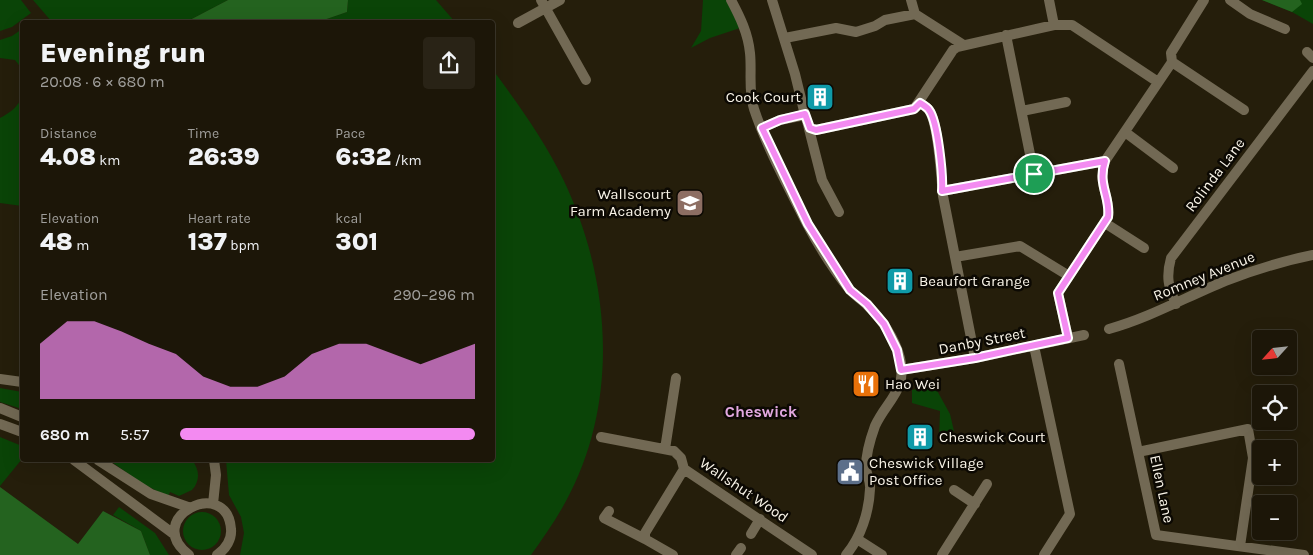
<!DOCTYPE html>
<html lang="en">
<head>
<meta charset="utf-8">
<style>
  :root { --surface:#1c1608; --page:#292316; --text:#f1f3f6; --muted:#a09f9c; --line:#3a3529; --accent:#f38af1 }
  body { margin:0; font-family:Karla,sans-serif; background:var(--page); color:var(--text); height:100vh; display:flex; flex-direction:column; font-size:19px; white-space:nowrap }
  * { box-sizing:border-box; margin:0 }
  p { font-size:16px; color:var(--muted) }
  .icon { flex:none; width:28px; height:28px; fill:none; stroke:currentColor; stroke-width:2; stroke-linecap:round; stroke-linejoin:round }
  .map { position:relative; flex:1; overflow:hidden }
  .sheet { position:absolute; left:20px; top:20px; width:475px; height:442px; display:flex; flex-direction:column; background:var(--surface); border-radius:5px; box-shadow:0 5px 20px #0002,0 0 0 1px var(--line) }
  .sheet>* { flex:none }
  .needle { width:32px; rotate:243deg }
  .tools { position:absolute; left:1252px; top:330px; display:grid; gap:10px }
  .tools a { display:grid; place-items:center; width:45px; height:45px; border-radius:5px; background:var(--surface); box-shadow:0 5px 20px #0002,0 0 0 1px var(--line); font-size:25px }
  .pin { position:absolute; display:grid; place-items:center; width:42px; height:42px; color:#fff; margin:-21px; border:2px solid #fff; border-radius:50%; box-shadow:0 1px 5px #0007 }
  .round { display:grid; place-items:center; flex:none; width:52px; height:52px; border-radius:5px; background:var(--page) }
  .headline { display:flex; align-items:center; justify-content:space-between; height:85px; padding:0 20px }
  h1 { font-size:28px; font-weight:800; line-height:38px }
  .figures { display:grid; grid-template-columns:repeat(3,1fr); gap:8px; height:85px; padding:5px 20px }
  .figures div { display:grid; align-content:center }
  .figures b { font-size:25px; font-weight:800 }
  .figures small { font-size:14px; font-weight:400 }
  .figures p { font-size:14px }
  .chart { height:140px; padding:10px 20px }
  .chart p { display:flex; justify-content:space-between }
  .chart svg { width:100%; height:90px; margin-top:5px; fill:var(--accent); opacity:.7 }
  ul { padding:0 20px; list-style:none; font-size:16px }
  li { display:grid; grid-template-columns:80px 60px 1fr; align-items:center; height:38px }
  li i { height:12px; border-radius:6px; background:var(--accent) }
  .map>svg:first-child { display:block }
</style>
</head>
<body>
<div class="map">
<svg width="1313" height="555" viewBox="0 0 1313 555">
  <rect width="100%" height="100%" fill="#251e0b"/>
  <!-- green -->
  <path fill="#0a4407" d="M0,0H21L31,13L12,27L0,31Z
    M33,0H228L186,22H52Z
    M348,0H436L455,22H318L347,12Z
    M703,0H727L740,28L710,38L691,48L701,31Z
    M1262,0H1313V24L1292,12Z
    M22,29V28V69L15,60L0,58V40L12,36Z
    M493,70C519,105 545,141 564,181C611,280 620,402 566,501C556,520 543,538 531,555H240L244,533L241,517L229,495L226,460H492Z
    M22,96V206L0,203V118C10,113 19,106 22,96Z
    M934,385L950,414L954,431L939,439L940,411L912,403V390Z
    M0,388L22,392V409L0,402Z
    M0,437L22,446V459L0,486Z
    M109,460H192C200,470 200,481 192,490L179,496L170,492L168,497L140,482Z
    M119,507L155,533L169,555H150L141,531L113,515Z
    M183 531a19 19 0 1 1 38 0a19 19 0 1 1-38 0Z"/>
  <!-- forest -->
  <path fill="#24631f" d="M228,0H348L347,12L318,22H186Z
    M1262,0H1300L1302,4L1292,12Z
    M0,487L78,544L103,511L141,531L150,555H0Z"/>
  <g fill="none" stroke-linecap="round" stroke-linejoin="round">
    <!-- minor -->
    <path stroke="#726954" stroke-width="10" d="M541,0L586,80
      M731,0C740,17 748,33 750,53C752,72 748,90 754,109C767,148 788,186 806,222C818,245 833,269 849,289C854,295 861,299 866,304C881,318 895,338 900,358C908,390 886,401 875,426C871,437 866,455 866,467C866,474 871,481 870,489C869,512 861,537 846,555
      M911,0L915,14L962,44
      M1049,0L1054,25
      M1230,0L1250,14L1285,29
      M518,23L560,0
      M1006,35L1034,174
      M785,38L836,28L856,32L875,26L885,20L915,14
      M1307,52L1313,58
      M1172,62L1244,110
      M1172,62L1171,53L1204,0
      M920,103C923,105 927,107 929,110C939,124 941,178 943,196L975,358
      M1022,111L1066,102
      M805,115L809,128L816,130L914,109L953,50L957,47L1054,25H1072L1158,82
      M808,125L822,180L839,212
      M762,128L780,120L805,115L795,74L772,0
      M1125,132L1173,168
      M942,191L1105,161
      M1105,223L1144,248
      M955,257L1020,246L1069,276
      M1176,304C1168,287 1166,276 1171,258L1313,71
      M1109,329C1149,318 1186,297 1225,281C1254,270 1283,261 1313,255
      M1068,338L1058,293L1108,217C1111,197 1097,185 1105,161L1172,62
      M1034,346L1070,514L1044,555
      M1119,364L1156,535L1304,555
      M901,370L975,358L1084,335
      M0,379L22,382
      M0,408L22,417
      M0,424L22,432
      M601,437L674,451L681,458L684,469L812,555
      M665,449L676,378
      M1138,452L1248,429L1253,458L1240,546
      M74,460L175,535
      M98,460L151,494L188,507
      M954,490L975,504
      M213,504L216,475L214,460
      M609,511L604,518L645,539
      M751,534L760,519
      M857,539L882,555
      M189,555C141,518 227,475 231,529C232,539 226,549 217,555
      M673,555L645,539V533L684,469
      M736,555L741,548
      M942,555L987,484"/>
  </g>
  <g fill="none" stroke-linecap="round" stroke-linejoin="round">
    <defs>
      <path id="route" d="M920,103C923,105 927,107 929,110C938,122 943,176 942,191L1105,161C1097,185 1111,197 1108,217L1058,293L1068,338L975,358L901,370L897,350L884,324L867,304L850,290L808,224L762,128L780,120L805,114L810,128L816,130L914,109Z"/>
    </defs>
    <!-- route casing -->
    <use href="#route" stroke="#fff" stroke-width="10"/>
    <!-- route -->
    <use href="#route" stroke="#f38af1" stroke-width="6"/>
  </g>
  <!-- icons -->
  <defs>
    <symbol id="building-square" viewBox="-11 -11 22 22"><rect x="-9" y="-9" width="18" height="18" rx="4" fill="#0f9aa8" stroke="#0c0903"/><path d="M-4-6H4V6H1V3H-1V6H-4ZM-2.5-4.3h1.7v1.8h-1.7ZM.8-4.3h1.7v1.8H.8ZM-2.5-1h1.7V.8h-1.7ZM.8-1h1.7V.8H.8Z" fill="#fff"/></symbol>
    <symbol id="school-square" viewBox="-11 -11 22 22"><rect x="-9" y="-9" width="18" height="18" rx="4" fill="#8d6e63" stroke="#0c0903"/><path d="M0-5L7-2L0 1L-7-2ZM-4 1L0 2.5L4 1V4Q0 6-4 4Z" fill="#fff"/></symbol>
    <symbol id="restaurant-square" viewBox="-11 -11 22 22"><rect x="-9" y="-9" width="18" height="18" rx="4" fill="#e8710a" stroke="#0c0903"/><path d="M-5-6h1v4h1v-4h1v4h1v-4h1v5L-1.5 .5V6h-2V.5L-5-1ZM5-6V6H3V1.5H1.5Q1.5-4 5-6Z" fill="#fff"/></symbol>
    <symbol id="civic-square" viewBox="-11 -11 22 22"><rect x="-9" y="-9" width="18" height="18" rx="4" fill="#5c6f8a" stroke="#0c0903"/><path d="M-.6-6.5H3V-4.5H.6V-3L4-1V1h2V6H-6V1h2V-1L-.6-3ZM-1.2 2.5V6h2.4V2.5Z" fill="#fff"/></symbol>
  </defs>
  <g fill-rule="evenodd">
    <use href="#building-square" x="804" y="81" width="32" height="32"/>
    <use href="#school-square" x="674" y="187" width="32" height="32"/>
    <use href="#building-square" x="884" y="265" width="32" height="32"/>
    <use href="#restaurant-square" x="850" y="368" width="32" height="32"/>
    <use href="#building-square" x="904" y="421" width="32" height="32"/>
    <use href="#civic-square" x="834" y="456" width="32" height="32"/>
  </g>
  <g text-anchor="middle" stroke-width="5" stroke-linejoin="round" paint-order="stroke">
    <!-- poi labels -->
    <g font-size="15" fill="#f9f4e8" stroke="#0c0903" text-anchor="start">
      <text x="801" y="102" text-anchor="end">Cook Court</text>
      <text x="671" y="199" text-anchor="end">Wallscourt<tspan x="671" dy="17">Farm Academy</tspan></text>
      <text x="919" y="286">Beaufort Grange</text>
      <text x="885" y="389">Hao Wei</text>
      <text x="939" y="442">Cheswick Court</text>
      <text x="869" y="468">Cheswick Village<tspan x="869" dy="17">Post Office</tspan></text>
    </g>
    <!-- street labels -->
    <g font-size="15" fill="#f9f4e8" stroke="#0c0903">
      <text transform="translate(1215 175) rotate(-53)" y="5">Rolinda Lane</text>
      <text transform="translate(1204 276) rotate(-22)" y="5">Romney Avenue</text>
      <text transform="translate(982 341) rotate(-11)" y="5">Danby Street</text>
      <text transform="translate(1162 489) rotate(78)" y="5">Ellen Lane</text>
      <text transform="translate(744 490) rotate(34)" y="5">Wallshut Wood</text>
    </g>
    <!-- neighbourhood labels -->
    <g font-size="16" font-weight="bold" fill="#e2a8e0" stroke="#0c0903">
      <text x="761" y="417">Cheswick</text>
    </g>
  </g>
</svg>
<div class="tools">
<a><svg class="needle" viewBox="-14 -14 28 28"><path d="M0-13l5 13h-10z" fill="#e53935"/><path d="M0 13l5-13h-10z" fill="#a09f9c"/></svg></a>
<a><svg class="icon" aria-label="locate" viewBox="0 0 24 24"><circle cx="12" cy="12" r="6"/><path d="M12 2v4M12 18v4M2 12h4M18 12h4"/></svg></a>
<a>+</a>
<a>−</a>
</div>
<div class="pin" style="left:1034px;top:174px;background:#1e9e55"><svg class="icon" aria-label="arrive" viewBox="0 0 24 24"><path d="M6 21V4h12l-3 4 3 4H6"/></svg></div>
<section class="sheet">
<div class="headline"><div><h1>Evening run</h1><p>20:08 · 6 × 680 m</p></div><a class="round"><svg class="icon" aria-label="share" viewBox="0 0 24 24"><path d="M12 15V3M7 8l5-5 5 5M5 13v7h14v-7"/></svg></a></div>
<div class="figures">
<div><p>Distance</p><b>4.08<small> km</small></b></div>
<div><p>Time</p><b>26:39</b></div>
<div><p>Pace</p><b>6:32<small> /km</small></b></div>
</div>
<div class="figures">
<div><p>Elevation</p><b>48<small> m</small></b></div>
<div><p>Heart rate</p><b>137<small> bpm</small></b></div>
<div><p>kcal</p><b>301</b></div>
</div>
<div class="chart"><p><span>Elevation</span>290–296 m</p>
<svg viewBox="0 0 160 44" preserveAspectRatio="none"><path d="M0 44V17L10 6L20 6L30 11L40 17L50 22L60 33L70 38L80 38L90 33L100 22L110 17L120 17L130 22L140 27L150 22L160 17V44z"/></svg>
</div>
<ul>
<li><b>680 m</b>5:57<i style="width:100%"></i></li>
</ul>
</section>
</div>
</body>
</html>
